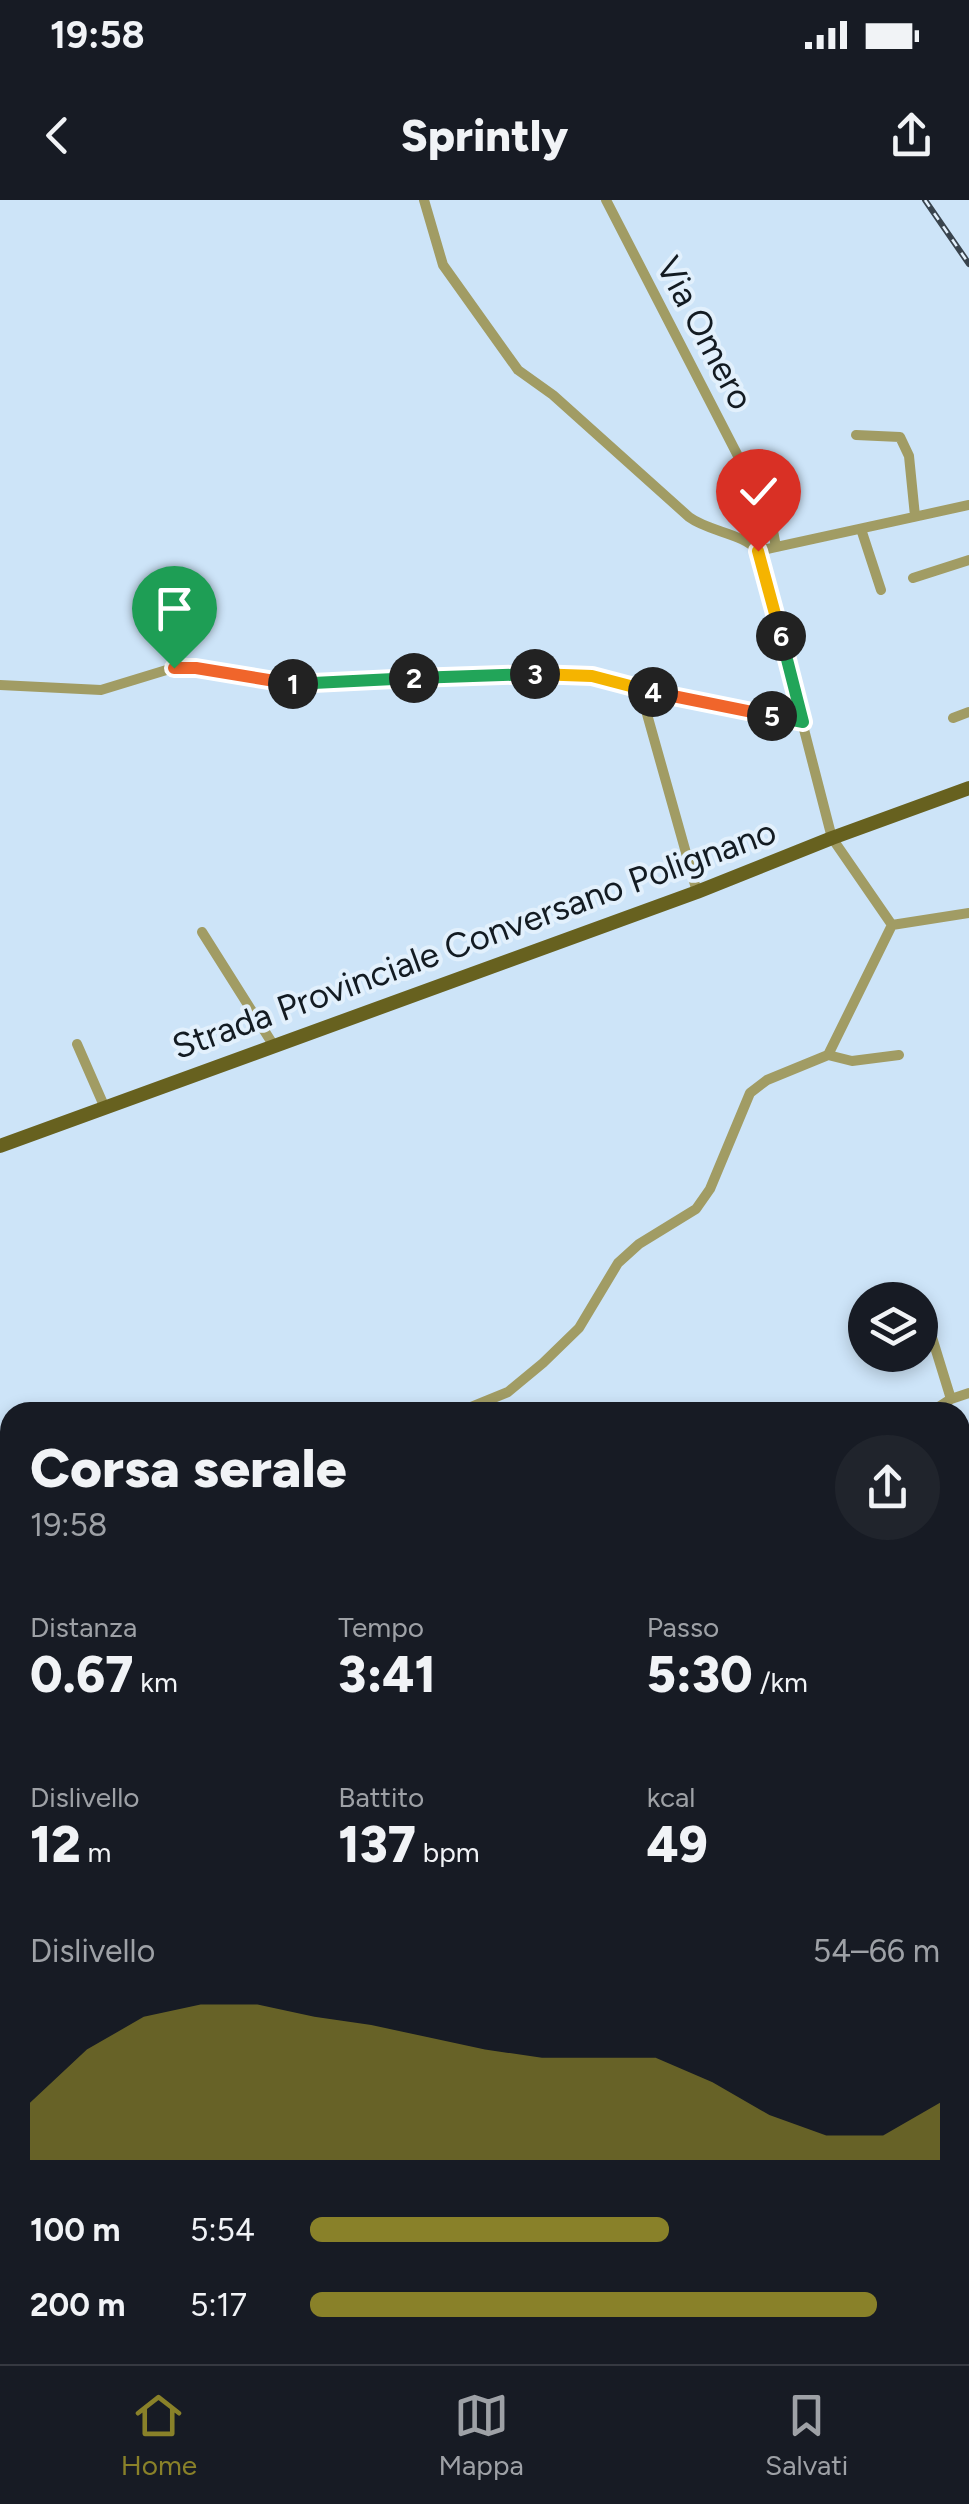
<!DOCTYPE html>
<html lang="it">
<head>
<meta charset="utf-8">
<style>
  :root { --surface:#171b24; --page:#20242c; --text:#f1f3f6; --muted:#9ea1a6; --line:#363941; --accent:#898129 }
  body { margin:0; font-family:Figtree,sans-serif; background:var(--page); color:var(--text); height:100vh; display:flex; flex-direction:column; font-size:38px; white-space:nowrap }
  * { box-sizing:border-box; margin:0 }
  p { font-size:32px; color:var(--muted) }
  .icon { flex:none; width:55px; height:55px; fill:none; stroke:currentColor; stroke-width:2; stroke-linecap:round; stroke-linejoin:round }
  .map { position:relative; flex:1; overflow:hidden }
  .drawer { position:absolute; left:0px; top:1202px; width:970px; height:962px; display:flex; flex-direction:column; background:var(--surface); border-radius:30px 30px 0 0; box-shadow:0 5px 15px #0003 }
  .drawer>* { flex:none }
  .tools { position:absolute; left:848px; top:1082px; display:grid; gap:20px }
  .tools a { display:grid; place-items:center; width:90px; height:90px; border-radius:50%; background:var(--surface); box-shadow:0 5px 15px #0003; font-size:50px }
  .pin { position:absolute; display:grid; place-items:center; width:85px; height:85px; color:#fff; margin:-102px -42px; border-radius:50% 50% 50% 0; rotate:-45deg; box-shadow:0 0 10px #0007 }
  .pin .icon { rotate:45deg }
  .km { position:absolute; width:50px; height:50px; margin:-25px; border-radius:50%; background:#222; color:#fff; font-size:28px; line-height:50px; text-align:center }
  .round { display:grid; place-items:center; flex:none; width:105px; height:105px; border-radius:52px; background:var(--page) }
  .head { display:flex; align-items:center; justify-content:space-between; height:170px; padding:0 30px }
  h1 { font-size:55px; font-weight:800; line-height:75px }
  .figures { display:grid; grid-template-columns:repeat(3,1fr); gap:15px; height:170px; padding:10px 30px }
  .figures div { display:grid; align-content:center }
  .figures b { font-size:50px; font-weight:800 }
  .figures small { font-size:28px; font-weight:400 }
  .figures p { font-size:28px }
  .chart { height:280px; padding:20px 30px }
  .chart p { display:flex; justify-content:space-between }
  .chart svg { width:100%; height:180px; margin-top:10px; fill:var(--accent); opacity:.7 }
  ul { padding:0 30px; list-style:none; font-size:32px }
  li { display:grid; grid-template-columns:160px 120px 1fr; align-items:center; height:75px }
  li i { height:25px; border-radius:12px; background:var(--accent) }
  .status { display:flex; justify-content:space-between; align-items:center; height:70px; padding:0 50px; background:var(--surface); direction:ltr }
  .status svg { height:28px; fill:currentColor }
  header { display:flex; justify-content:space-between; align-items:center; height:130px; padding:0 30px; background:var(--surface); font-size:45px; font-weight:800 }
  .tab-bar { display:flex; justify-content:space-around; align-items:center; height:140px; border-top:2px solid var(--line); background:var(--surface); font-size:28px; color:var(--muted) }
  .tab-bar a { display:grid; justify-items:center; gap:5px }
  .tab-bar .active { color:var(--accent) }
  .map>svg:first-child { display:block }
</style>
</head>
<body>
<div class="status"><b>19:58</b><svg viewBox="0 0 49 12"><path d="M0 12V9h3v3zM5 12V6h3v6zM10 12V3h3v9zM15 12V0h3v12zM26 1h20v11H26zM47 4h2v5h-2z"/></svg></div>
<header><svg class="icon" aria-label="back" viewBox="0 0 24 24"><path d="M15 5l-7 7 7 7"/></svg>Sprintly<svg class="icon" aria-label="share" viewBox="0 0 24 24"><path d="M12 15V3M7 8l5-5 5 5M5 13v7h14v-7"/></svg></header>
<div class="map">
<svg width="969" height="2164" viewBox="0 0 969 2164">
  <rect width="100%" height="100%" fill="#cde4f8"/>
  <!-- green -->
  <path fill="#c7c388" d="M10,2093V2155H47L45,2159L0,2158V2100Z"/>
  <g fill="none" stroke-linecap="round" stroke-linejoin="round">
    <!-- minor -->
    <path stroke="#a19c64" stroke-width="10" d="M424,0L443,65L518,170L553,195L689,317C709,332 743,333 758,351
      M606,0L771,320L776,347
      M856,235L900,237L909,256L915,316
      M861,329L881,390
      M758,351L969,305
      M913,378L969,360
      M0,485L101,490L173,468L196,467L297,484L381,479L578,474L660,494L803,522
      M646,491L645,507L697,692
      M953,518L969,512
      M892,725L969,713
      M202,732L274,846
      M77,844L105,908
      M828,855L852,861L899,855
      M920,1115L926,1118L951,1199
      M459,1212L508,1192L543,1163L579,1128L618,1063L639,1044L696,1009L710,989L750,893L767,880L828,855L892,725L832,638L758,351
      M931,1212L951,1199L969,1193
      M0,1491L10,1480
      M960,1764L969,1755
      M960,2021L969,2022
      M0,2093L10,2089
      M51,2155L64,2164
      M520,2164L547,2155
      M636,2164L637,2155"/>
    <!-- major -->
    <path stroke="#67611f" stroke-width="14" d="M0,946L697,692L832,638L969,588"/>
    <defs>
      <path id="rail" d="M925,0L969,64"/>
    </defs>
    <!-- rail casing -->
    <use href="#rail" stroke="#39444e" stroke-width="6"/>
    <!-- rail -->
    <use href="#rail" stroke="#e2f0fc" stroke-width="2.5" stroke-dasharray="8" stroke-linecap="butt"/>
  </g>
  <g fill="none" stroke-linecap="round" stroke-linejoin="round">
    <defs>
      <path id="split-1" d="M174,468H196L293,484"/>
      <path id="split-2" d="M293,484L414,478"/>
      <path id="split-3" d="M414,478L535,474"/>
      <path id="split-4" d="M535,474L592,476L653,492"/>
      <path id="split-5" d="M653,492L772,516"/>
      <path id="split-6" d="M772,516L803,522L781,436"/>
      <path id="split-7" d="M758,351L781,436"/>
    </defs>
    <!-- split-1 casing -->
    <use href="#split-1" stroke="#fff" stroke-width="20"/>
    <!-- split-2 casing -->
    <use href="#split-2" stroke="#fff" stroke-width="20"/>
    <!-- split-3 casing -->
    <use href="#split-3" stroke="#fff" stroke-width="20"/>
    <!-- split-4 casing -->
    <use href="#split-4" stroke="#fff" stroke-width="20"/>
    <!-- split-5 casing -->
    <use href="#split-5" stroke="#fff" stroke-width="20"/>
    <!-- split-6 casing -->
    <use href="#split-6" stroke="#fff" stroke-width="20"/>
    <!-- split-7 casing -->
    <use href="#split-7" stroke="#fff" stroke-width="20"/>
    <!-- split-1 -->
    <use href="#split-1" stroke="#f0652b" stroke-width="12"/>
    <!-- split-2 -->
    <use href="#split-2" stroke="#22a559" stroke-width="12"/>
    <!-- split-3 -->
    <use href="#split-3" stroke="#22a559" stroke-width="12"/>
    <!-- split-4 -->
    <use href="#split-4" stroke="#f5b400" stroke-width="12"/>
    <!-- split-5 -->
    <use href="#split-5" stroke="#f0652b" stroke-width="12"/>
    <!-- split-6 -->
    <use href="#split-6" stroke="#22a559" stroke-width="12"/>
    <!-- split-7 -->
    <use href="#split-7" stroke="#f5b400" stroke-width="12"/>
  </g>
  <g text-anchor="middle" stroke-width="8" stroke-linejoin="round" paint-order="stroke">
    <!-- street labels -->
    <g font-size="35" fill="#131b22" stroke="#e2f0fc">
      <text transform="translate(705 133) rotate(62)" y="12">Via Omero</text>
      <text transform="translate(474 739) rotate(-20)" y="12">Strada Provinciale Conversano Polignano</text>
    </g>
  </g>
</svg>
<div class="tools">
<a><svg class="icon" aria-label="layers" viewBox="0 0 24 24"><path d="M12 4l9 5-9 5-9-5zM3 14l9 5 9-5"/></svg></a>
</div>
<div class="pin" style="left:174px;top:468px;background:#1e9e55"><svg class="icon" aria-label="arrive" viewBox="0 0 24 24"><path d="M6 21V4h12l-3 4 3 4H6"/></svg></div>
<div class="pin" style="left:758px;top:351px;background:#d93025"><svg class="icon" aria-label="check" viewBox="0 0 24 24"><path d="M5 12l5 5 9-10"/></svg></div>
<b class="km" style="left:293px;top:484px">1</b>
<b class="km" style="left:414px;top:478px">2</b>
<b class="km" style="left:535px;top:474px">3</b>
<b class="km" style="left:653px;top:492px">4</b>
<b class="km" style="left:772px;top:516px">5</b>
<b class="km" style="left:781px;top:436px">6</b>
<section class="drawer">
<div class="head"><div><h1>Corsa serale</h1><p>19:58</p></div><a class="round"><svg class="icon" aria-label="share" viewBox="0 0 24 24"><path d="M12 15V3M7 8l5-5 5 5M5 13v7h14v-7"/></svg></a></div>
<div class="figures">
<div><p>Distanza</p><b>0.67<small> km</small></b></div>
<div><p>Tempo</p><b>3:41</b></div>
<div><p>Passo</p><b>5:30<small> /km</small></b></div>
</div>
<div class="figures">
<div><p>Dislivello</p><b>12<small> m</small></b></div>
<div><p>Battito</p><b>137<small> bpm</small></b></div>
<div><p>kcal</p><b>49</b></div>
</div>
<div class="chart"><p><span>Dislivello</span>54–66 m</p>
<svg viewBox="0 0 160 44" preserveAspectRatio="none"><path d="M0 44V30L10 17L20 9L30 6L40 6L50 9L60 11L70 14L80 17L90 19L100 19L110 19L120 25L130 33L140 38L150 38L160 30V44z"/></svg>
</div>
<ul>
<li><b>100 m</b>5:54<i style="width:57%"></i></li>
<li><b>200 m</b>5:17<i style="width:90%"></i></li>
</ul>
</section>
</div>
<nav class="tab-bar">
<a class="active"><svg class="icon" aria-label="home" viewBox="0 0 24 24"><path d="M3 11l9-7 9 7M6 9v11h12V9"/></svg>Home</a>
<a><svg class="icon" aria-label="map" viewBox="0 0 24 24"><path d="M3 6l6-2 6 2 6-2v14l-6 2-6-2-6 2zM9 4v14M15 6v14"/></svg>Mappa</a>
<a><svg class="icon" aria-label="saved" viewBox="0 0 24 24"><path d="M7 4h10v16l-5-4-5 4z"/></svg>Salvati</a>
</nav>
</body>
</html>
